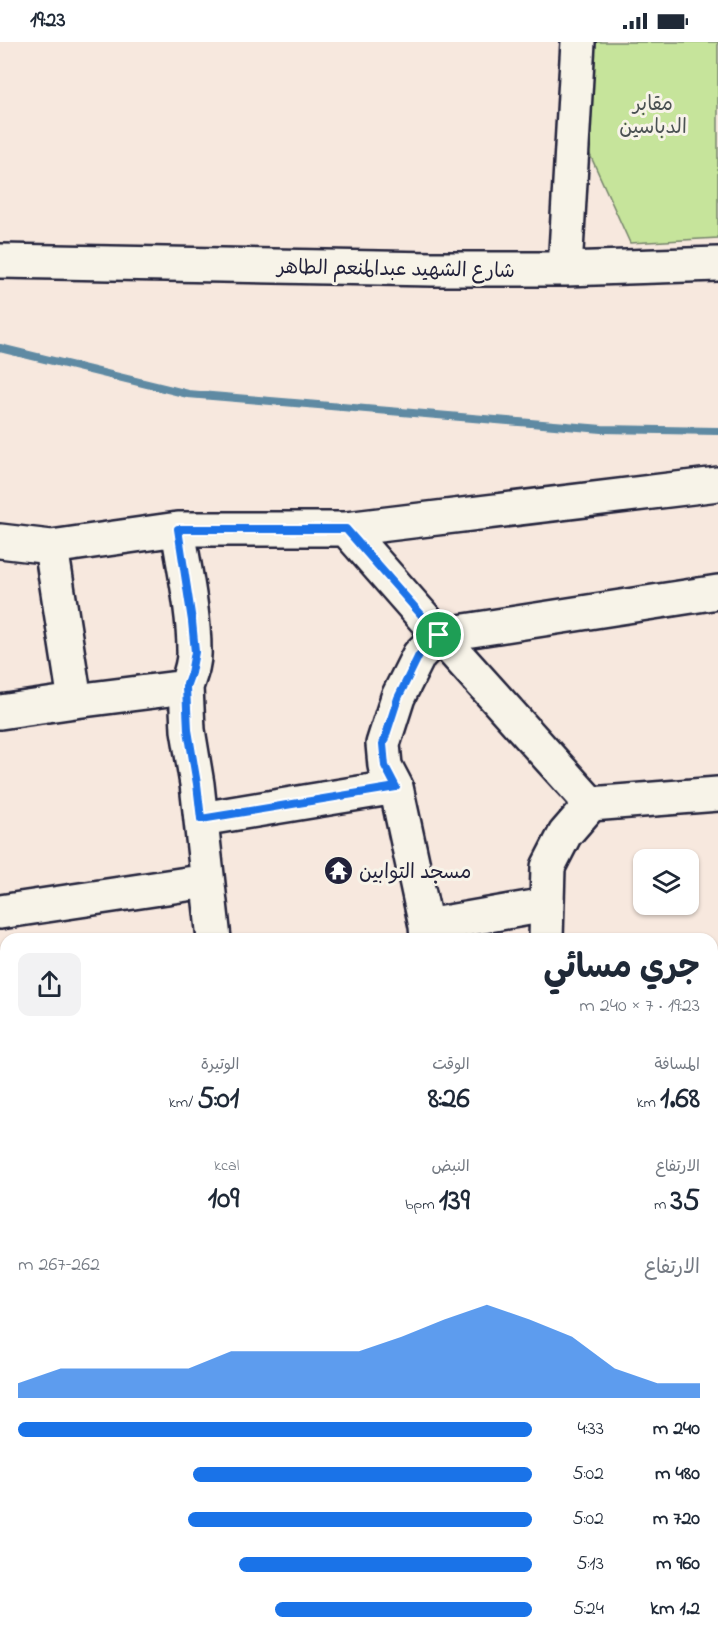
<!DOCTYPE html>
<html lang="ar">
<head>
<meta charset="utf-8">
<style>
  :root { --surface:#fff; --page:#f2f2f3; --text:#1f2937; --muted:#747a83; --accent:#1a73e8 }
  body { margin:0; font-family:"Indie Flower","Playpen Sans Arabic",sans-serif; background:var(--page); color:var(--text); direction:rtl; height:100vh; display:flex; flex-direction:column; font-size:22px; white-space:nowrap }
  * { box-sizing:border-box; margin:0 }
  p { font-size:20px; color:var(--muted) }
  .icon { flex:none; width:33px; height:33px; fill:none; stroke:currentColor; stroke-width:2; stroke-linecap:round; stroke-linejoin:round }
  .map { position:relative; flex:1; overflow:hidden; direction:ltr }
  .details { position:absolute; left:0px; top:891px; width:718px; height:712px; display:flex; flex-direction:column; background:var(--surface); border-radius:18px 18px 0 0; box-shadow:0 2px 4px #0004; direction:rtl }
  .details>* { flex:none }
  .fabs { position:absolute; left:633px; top:807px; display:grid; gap:12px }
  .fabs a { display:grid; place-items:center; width:66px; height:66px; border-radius:12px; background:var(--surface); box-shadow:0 2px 4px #0004; font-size:30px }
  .pin { position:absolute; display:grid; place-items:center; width:51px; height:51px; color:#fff; margin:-26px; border:3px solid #fff; border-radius:50%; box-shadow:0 2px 6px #0007 }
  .round { display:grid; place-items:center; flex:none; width:63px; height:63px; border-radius:12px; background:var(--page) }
  .head { display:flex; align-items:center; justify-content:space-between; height:102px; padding:0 18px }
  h1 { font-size:33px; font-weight:700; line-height:45px }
  .figures { display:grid; grid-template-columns:repeat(3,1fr); gap:9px; height:102px; padding:6px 18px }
  .figures div { display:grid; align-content:center }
  .figures b { font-size:30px; font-weight:700 }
  .figures small { font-size:16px; font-weight:400 }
  .figures p { font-size:16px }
  .chart { height:168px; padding:12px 18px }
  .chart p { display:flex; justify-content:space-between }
  .chart svg { width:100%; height:108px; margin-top:6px; fill:var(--accent); opacity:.7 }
  ul { padding:0 18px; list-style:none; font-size:20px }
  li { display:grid; grid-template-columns:96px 72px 1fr; align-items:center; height:45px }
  li i { height:15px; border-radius:8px; background:var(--accent) }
  .status { display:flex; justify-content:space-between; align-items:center; height:42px; padding:0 30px; background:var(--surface); direction:ltr }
  .status svg { height:16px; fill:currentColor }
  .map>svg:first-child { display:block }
</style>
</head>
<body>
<div class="status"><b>19:23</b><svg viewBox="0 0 49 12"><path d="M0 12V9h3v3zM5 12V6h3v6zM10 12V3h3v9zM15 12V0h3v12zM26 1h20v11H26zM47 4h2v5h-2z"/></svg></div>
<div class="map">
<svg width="718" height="1603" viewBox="0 0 718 1603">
  <rect width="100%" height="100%" fill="#f7e8de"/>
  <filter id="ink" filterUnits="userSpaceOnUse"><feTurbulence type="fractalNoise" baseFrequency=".0167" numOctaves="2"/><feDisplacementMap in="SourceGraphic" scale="12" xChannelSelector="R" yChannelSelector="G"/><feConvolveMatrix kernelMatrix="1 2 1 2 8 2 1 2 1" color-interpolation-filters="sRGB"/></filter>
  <g filter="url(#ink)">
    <!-- green -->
    <path fill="#c6e49b" stroke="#74836b" stroke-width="1.5" d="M592,0H718V196L630,201L587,106Z"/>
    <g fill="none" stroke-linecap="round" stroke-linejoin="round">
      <!-- stream -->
      <path stroke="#5f8aa3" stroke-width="8" d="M0,306L188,352L602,387L718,389"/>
      <defs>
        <path id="minor" d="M0,219L432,227H565L578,0
          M565,227L718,222
          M178,487C184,526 194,570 194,608C195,621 190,633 186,645
          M346,487L439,593L419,613L398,655L383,702L385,724L396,745L426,884L427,897
          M0,499L51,505L178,487H346L718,442
          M51,505L75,659
          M439,593L591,762L718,752
          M439,593L718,550
          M0,670L75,659L186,645L188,688L197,742L214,897
          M201,777L396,745
          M0,870L207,839
          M426,884L546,863
          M546,897L548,825L565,792L591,762
          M712,962L718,961
          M0,1075L6,1074
          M712,1174L718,1173
          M0,1279L6,1278
          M712,1376L718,1375
          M0,1507L6,1506
          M712,1578L718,1577
          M121,1598L122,1603
          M532,1598L533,1603
          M664,1598V1603"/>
      </defs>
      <!-- minor casing -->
      <use href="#minor" stroke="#22223b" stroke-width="38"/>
      <!-- minor -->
      <use href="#minor" stroke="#f7f3e8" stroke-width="33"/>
    </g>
    <!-- wall -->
    <path fill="#d4a19d" stroke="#22223b" stroke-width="1.5" d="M0,961L2,967L4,984L0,985Z
      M0,1032L4,1051L0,1052Z
      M0,1195L1,1198L5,1228L0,1229Z
      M0,1302H6V1362L0,1363Z
      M6,1370V1436L0,1437V1371Z
      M718,1477V1539L712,1540V1478Z"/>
    <!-- shaded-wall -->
    <path fill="#ad837f" stroke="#22223b" stroke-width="1.5" d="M0,961L2,967L4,984L2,978Z
      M0,1195L1,1198L5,1228L1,1217Z"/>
    <!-- building -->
    <path fill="#f7bbb6" stroke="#22223b" stroke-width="1.5" d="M6,923V941L0,942V924Z
      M6,942V958L1,959L0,943Z
      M3,960H6V976L5,977Z
      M0,961L2,978H0Z
      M0,1033L2,1045H0Z
      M2,1082H6V1114Z
      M0,1302H6V1350L0,1351Z
      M6,1370V1424L0,1425V1371Z
      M718,1477V1527L712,1528V1478Z
      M718,1588V1597H713L712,1589Z
      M712,1597H718V1603H707V1598Z
      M578,1598H650L651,1603H579Z"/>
  </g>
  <g fill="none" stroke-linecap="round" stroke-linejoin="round" filter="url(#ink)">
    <defs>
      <path id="route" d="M178,487H346L439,593L419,613L398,656L383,702L385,724L396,745L201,777L197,742L188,688L186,645L191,631L195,610L192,579Z"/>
    </defs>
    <!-- route casing -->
    <use href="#route" stroke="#fff" stroke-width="12"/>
    <!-- route -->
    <use href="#route" stroke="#1a73e8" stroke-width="8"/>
  </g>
  <!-- icons -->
  <defs>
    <symbol id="temple-disc" viewBox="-11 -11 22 22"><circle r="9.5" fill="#22223b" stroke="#f7f3e8"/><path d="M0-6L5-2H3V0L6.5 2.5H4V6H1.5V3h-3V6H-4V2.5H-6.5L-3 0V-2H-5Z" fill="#fff"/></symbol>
  </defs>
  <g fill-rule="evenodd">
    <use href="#temple-disc" x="322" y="812" width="33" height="33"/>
  </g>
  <g text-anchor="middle" stroke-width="6" stroke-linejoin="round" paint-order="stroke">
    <!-- park labels -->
    <g font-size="20" fill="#4b5253" stroke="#f7f3e8">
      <text x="653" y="68">مقابر<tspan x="653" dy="23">الدباسين</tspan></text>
    </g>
    <!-- street labels -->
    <g font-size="20" fill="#22223b" stroke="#f7f3e8">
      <text transform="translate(396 226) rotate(1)" y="7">شارع الشهيد عبدالمنعم الطاهر</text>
    </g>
    <!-- poi labels -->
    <g font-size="20" fill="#22223b" stroke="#f7f3e8" text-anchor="start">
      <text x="359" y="836">مسجد التوابين</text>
    </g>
  </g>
</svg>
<div class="fabs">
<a><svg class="icon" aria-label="layers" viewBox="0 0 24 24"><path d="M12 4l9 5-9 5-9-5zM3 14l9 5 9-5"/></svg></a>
</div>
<div class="pin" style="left:439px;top:593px;background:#1e9e55"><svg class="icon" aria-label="arrive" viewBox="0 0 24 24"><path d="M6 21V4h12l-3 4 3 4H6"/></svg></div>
<section class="details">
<div class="head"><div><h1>جري مسائي</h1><p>19:23 · 7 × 240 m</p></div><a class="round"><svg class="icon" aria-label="share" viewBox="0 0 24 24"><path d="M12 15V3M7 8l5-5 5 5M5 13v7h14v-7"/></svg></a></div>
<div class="figures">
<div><p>المسافة</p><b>1.68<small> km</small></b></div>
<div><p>الوقت</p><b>8:26</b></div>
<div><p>الوتيرة</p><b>5:01<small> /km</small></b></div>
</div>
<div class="figures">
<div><p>الارتفاع</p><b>35<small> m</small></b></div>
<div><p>النبض</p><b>139<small> bpm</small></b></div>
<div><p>kcal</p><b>109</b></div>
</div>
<div class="chart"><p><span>الارتفاع</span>262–267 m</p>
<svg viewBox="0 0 160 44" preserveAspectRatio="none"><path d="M0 44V38L10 32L20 32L30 32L40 32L50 25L60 25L70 25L80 25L90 19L100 12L110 6L120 12L130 19L140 32L150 38L160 38V44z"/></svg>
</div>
<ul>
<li><b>240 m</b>4:33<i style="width:100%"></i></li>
<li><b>480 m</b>5:02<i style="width:66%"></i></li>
<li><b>720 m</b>5:02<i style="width:67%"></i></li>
<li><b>960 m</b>5:13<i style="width:57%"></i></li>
<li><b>1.2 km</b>5:24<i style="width:50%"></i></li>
</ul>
</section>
</div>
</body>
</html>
